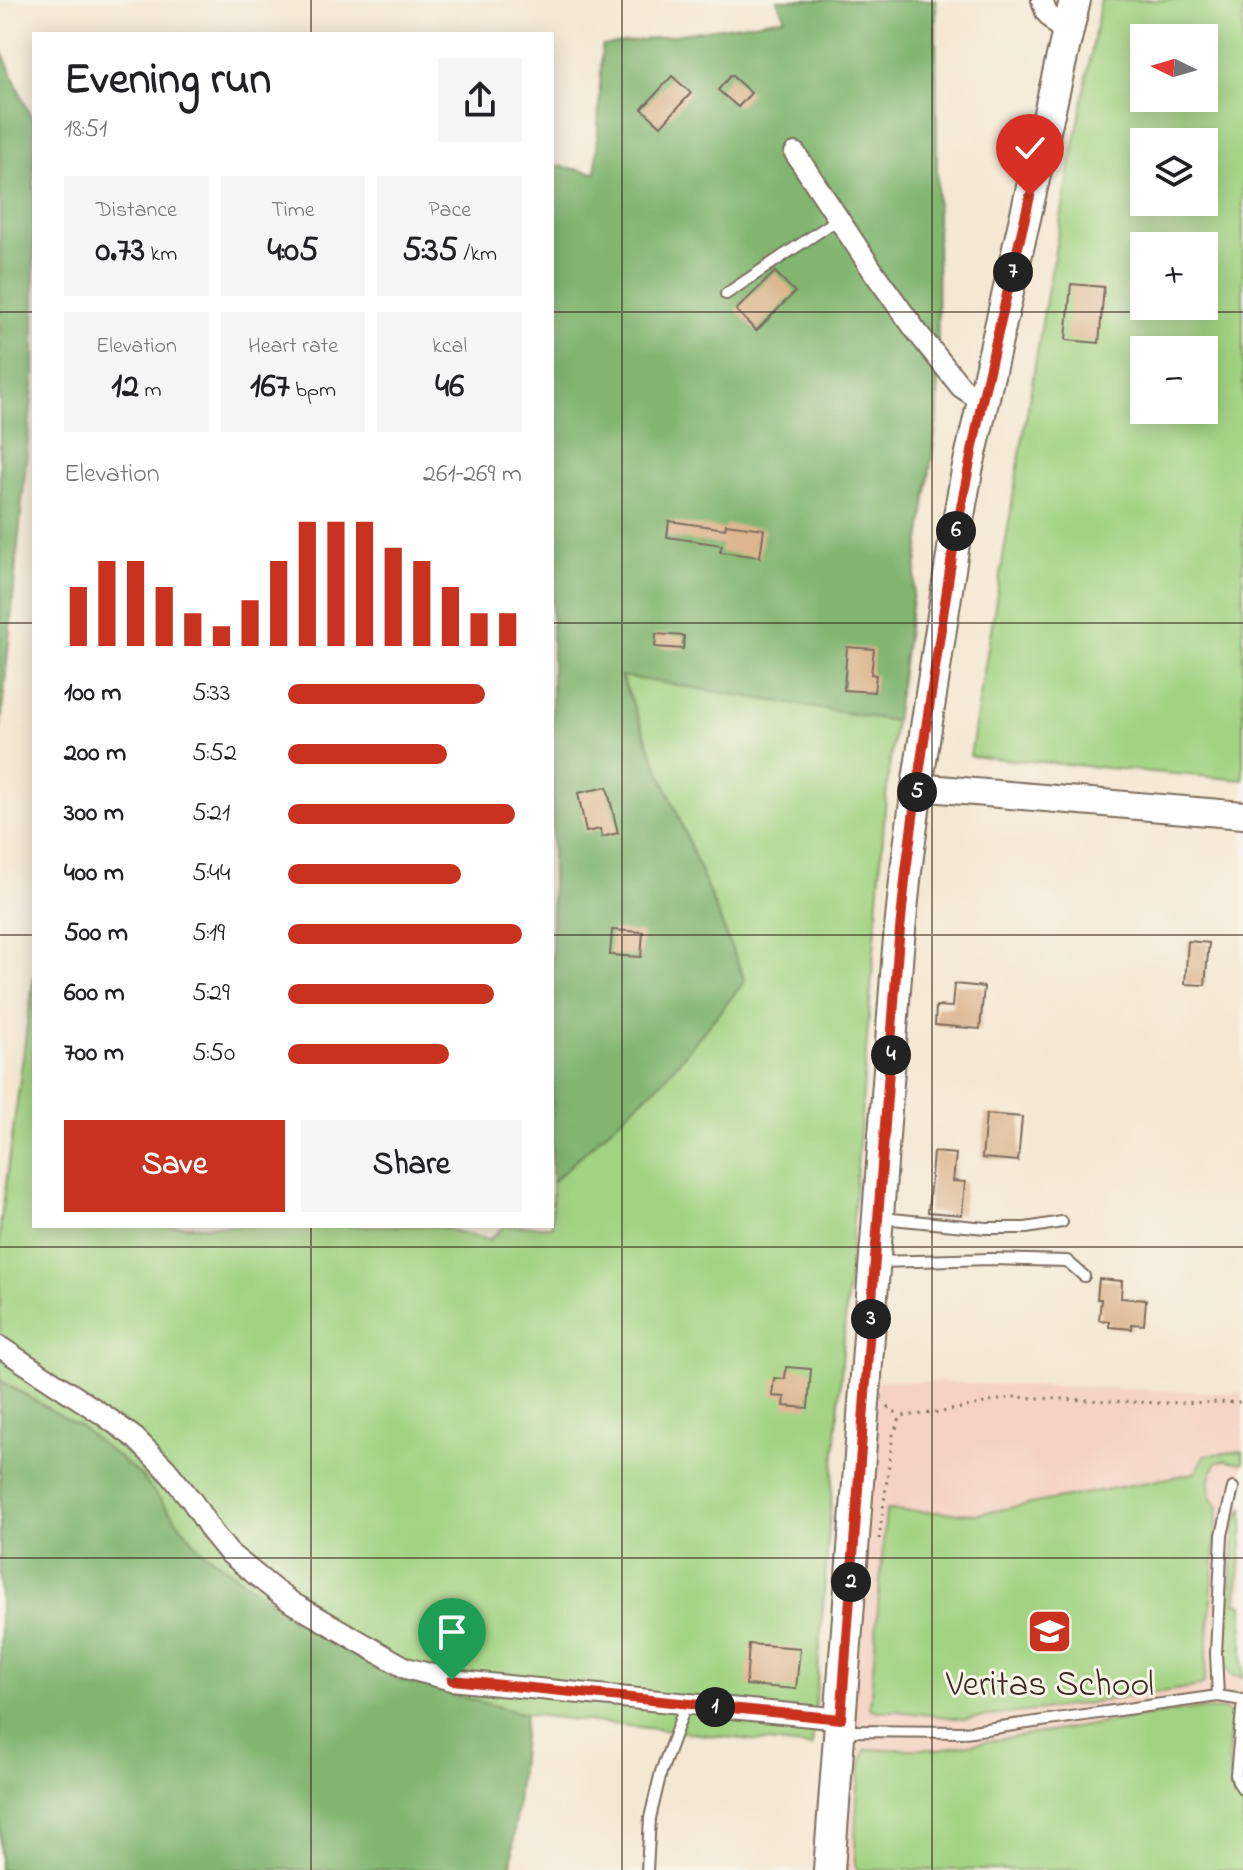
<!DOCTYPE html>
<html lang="en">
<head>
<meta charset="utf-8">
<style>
  :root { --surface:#fff; --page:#f6f6f6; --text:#202124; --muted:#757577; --accent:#c8321e }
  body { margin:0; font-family:"Indie Flower",sans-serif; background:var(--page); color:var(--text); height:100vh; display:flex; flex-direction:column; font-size:30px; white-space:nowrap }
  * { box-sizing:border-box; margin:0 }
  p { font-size:26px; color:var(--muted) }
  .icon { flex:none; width:44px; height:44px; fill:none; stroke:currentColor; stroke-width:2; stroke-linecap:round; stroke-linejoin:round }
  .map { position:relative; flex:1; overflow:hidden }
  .side { position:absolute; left:32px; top:32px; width:522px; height:1196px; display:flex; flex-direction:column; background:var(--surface); border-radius:0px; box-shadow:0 4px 20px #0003 }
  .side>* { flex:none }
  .needle { width:52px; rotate:275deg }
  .controls { position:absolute; left:1130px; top:24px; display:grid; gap:16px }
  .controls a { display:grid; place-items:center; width:88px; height:88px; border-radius:0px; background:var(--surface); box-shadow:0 4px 20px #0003; font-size:40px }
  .pin { position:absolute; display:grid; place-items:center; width:68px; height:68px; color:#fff; margin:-82px -34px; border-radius:50% 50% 50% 0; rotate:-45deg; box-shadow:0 0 8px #0007 }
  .pin .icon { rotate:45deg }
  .km { position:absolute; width:40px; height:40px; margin:-20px; border-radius:50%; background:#222; color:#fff; font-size:22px; line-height:40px; text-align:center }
  .round { display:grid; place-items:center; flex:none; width:84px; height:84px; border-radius:0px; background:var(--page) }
  .summary { display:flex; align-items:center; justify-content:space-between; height:136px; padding:0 32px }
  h1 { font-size:44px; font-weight:700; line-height:60px }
  .metrics { display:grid; grid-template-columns:repeat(3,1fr); gap:12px; height:136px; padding:8px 32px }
  .metrics div { display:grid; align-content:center; border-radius:0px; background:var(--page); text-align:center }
  .metrics b { font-size:34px; font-weight:700 }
  .metrics small { font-size:22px; font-weight:400 }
  .metrics p { font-size:22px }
  .chart { height:224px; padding:16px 32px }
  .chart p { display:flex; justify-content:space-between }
  .chart svg { width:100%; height:144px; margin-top:8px; stroke:var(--accent); stroke-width:6 }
  .primary-button { display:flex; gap:16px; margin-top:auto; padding:16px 32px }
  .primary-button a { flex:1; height:92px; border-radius:0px; background:var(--accent); color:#fff; font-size:32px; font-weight:700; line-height:92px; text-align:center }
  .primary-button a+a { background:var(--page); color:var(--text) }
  ul { padding:0 32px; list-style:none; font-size:26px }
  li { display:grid; grid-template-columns:128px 96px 1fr; align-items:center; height:60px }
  li i { height:20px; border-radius:10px; background:var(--accent) }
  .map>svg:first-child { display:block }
</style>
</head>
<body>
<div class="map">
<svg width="1243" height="1870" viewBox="0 0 1243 1870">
  <rect width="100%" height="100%" fill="#f7f3e8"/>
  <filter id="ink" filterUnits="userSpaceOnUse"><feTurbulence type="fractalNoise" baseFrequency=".0125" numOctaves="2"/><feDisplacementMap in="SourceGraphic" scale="16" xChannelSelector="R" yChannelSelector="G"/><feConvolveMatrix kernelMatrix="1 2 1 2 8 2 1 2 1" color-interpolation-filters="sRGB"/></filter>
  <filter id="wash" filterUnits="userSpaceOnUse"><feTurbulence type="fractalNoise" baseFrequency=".006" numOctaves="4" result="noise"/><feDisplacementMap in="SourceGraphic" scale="32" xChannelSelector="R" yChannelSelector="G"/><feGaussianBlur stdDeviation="1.8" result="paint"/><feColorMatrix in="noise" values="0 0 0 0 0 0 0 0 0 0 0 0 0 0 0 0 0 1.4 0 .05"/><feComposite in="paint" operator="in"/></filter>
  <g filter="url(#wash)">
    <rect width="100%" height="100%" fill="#f4e8d3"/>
    <!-- built -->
    <path fill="#f5d2c2" d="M877,1380L1243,1393V1870H838Z"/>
    <!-- green -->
    <path fill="#a2d382" stroke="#6e7e50" stroke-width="2" fill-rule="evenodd" d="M1101,0H1243V780L970,756L1045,305ZM1144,38H1204V98H1144ZM1144,142H1204V202H1144ZM1144,246H1204V306H1144ZM1144,350H1204V410H1144Z
      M621,675L895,721L886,796L812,1747L525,1714L399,1680L322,1639L200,1549L139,1475L79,1426L0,1380V1228L34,975V1226H435L489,1240L504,1226H552V1182L666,1077L745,981Z
      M1243,1451V1463L1225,1460L1216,1463C1208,1480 1205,1491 1218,1506L1205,1678L1204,1683L1200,1686L1043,1710L964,1719L896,1711H878L871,1709L870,1706L886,1510L977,1514L1195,1473L1205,1455Z
      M1243,1508V1531L1236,1603L1243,1605V1677L1231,1675L1227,1670L1226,1662L1235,1523Z
      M1194,1709L1225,1710L1232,1715C1233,1723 1231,1727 1230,1734C1227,1754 1227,1784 1243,1797V1870H857C853,1849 857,1766 866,1749H939Z"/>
    <!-- forest -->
    <path fill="#81b570" stroke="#5e7047" stroke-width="2" d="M777,0H936L938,413L895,721L621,676L745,981L666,1077L552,1182V165L596,173L602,46L785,18Z
      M0,47L34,124V376L0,735Z
      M0,1381L79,1426L140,1475L200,1549L322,1639L399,1680L525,1714L511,1870H0Z"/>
    <g id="blocks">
      <!-- building -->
      <path fill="#ddb690" d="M731,75L751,93L738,107L718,90Z
        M672,76L691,93L661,126L642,109Z
        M775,272L795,292L756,331L736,310Z
        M1071,284L1104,287L1099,343L1066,340Z
        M669,521L725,529L726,524L764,529L760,557L720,552L722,545L667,537Z
        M656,634L684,636L683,649L655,647Z
        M847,647L874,649L871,674L876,675L874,692L844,690Z
        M607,787L618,833L602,837L600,829L586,832L578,793Z
        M612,930L643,932L641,957L610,955Z
        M1188,941L1209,943L1205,985L1185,984Z
        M954,984L984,987L980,1029L935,1025L936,1006L952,1007Z
        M986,1114L1022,1117L1018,1161L982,1158Z
        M933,1152L956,1154L953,1181L965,1182L962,1215L928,1212Z
        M1099,1279L1122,1281L1121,1298L1146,1300L1144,1325L1132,1324V1329L1109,1327V1321L1099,1320L1101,1299H1097Z
        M786,1367L811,1369L808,1408L784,1406L785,1397L772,1396L774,1378L785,1379Z
        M749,1644L800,1648L796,1689L746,1685Z"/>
    </g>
  </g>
  <g filter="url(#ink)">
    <use href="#blocks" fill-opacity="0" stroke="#7c6c5d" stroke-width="2"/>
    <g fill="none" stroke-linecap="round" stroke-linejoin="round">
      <defs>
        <path id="service" d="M726,294L838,219
          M881,1218L986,1228H1026L1062,1222
          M877,1262L992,1259L1067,1261L1084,1276
          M1218,1696L1216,1653L1222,1535L1233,1488
          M1243,1700L1236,1775L1238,1782L1243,1789
          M844,1731L965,1732L1218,1696L1243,1700
          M647,1870L650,1818L661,1772L686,1704"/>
        <path id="minor" d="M1042,0L1046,12L1067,37
          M795,153L875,274L917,332L961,387L982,401
          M0,1347L105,1416L135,1438L166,1469L192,1501L212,1532L229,1553L277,1592L294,1604L406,1668L452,1680L489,1684L841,1719"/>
        <path id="tertiary" d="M917,787L1243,815"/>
        <path id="secondary" d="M829,1870L898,949L906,871L917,787L954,543L967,471L1075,0"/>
      </defs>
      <!-- service casing -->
      <use href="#service" stroke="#7c6c5d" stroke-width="14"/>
      <!-- minor casing -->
      <use href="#minor" stroke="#7c6c5d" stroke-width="24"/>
      <!-- tertiary casing -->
      <use href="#tertiary" stroke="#7c6c5d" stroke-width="30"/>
      <!-- secondary casing -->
      <use href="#secondary" stroke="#7c6c5d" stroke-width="34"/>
      <!-- path -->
      <path stroke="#7c6c5d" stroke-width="3" stroke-dasharray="2 6" stroke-linecap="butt" d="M888,1407L901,1416
        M879,1539L893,1435L901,1416L942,1412L1013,1397L1159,1403L1243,1402"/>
      <!-- service -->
      <use href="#service" stroke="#fff" stroke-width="10"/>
      <!-- minor -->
      <use href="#minor" stroke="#fff" stroke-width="20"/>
      <!-- tertiary -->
      <use href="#tertiary" stroke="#fff" stroke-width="26"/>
      <!-- secondary -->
      <use href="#secondary" stroke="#fff" stroke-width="30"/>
    </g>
  </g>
  <g fill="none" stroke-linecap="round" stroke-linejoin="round" filter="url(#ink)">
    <defs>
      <path id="route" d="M452,1680L841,1719L898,949L906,871L917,787L954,543L982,401L1030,196"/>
    </defs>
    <!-- route casing -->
    <use href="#route" stroke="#fff" stroke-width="16"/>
    <!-- route -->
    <use href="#route" stroke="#c8321e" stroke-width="10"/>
  </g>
  <!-- grid -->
  <path fill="none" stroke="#3b2a1e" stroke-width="2" stroke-opacity="0.55" d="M311,0V34M622,0V1870M932,0V1870M0,312H34M552,312H1243M0,623H34M552,623H1243M0,935H34M552,935H1243M311,1226V1870M0,1247H1243M0,1558H1243"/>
  <!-- icons -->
  <defs>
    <symbol id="school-square" viewBox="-11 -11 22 22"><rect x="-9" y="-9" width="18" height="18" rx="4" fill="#c8321e" stroke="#f7f3e8"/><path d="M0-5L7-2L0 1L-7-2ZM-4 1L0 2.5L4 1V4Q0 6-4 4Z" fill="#fff"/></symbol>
  </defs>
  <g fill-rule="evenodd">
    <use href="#school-square" x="1024" y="1606" width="51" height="51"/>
  </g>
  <g text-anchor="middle" stroke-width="6" stroke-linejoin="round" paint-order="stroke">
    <!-- poi labels -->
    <g font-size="36" fill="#3b2a1e" stroke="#f7f3e8">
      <text x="1050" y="1695">Veritas School</text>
    </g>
  </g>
</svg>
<div class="controls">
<a><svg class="needle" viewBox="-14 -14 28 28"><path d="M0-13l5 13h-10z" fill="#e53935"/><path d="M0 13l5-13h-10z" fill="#757577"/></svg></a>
<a><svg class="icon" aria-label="layers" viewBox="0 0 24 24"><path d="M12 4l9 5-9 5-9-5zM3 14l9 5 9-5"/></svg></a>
<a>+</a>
<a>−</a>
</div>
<div class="pin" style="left:452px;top:1680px;background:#1e9e55"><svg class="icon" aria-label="arrive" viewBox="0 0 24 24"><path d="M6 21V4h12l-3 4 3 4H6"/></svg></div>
<div class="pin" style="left:1030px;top:196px;background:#d93025"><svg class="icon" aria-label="check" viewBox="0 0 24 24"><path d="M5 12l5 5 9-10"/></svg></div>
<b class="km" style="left:715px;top:1707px">1</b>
<b class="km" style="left:851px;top:1582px">2</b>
<b class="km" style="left:871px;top:1319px">3</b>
<b class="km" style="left:891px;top:1055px">4</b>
<b class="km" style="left:917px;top:792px">5</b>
<b class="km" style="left:956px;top:531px">6</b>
<b class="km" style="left:1013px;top:272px">7</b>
<section class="side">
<div class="summary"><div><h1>Evening run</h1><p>18:51</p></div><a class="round"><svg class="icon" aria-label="share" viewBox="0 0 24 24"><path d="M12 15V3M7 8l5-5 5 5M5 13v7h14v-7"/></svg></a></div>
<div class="metrics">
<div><p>Distance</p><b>0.73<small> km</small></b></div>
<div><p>Time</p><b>4:05</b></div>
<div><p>Pace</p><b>5:35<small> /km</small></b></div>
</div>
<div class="metrics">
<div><p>Elevation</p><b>12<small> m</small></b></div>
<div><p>Heart rate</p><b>167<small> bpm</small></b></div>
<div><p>kcal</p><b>46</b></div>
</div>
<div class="chart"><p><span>Elevation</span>261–269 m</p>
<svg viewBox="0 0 160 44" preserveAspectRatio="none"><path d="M5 44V26M15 44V18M25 44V18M35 44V26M45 44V34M55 44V38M65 44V30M75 44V18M85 44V6M95 44V6M105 44V6M115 44V14M125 44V18M135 44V26M145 44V34M155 44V34"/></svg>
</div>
<ul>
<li><b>100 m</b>5:33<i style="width:84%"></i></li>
<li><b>200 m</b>5:52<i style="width:68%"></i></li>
<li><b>300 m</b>5:21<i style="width:97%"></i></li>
<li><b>400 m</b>5:44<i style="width:74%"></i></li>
<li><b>500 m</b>5:19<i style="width:100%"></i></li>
<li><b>600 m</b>5:29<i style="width:88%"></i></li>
<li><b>700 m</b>5:50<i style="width:69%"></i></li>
</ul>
<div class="primary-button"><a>Save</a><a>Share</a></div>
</section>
</div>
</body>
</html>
